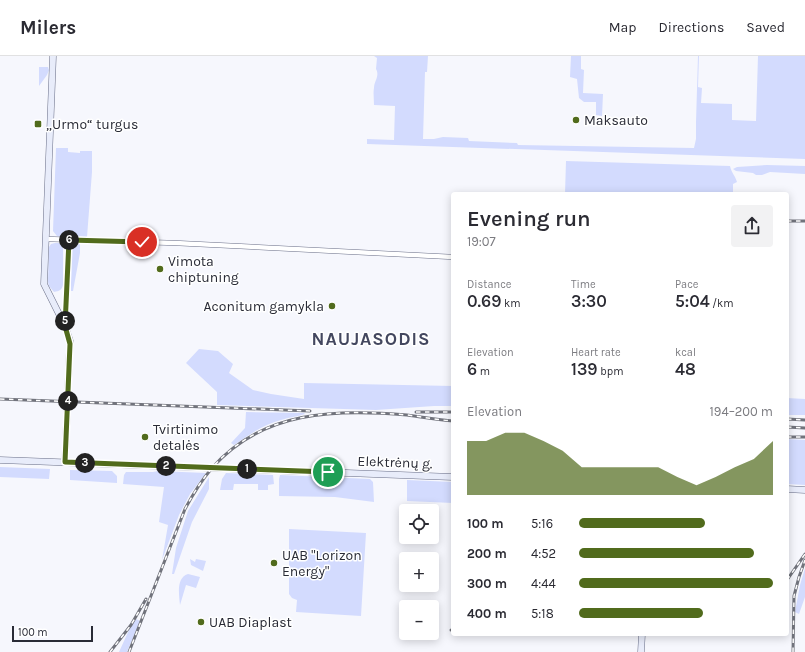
<!DOCTYPE html>
<html lang="en">
<head>
<meta charset="utf-8">
<style>
  :root { --surface:#fff; --page:#f2f2f3; --text:#2b2b33; --muted:#7c7c81; --line:#e1e1e2; --accent:#516b1c }
  body { margin:0; font-family:Karla,sans-serif; background:var(--page); color:var(--text); height:100vh; display:flex; flex-direction:column; font-size:15px; white-space:nowrap }
  * { box-sizing:border-box; margin:0 }
  p { font-size:13px; color:var(--muted) }
  .icon { flex:none; width:22px; height:22px; fill:none; stroke:currentColor; stroke-width:2; stroke-linecap:round; stroke-linejoin:round }
  .map { position:relative; flex:1; overflow:hidden }
  .sheet { position:absolute; left:451px; top:136px; width:338px; height:444px; display:flex; flex-direction:column; background:var(--surface); border-radius:4px; box-shadow:0 2px 10px #0003 }
  .sheet>* { flex:none }
  .buttons { position:absolute; left:399px; top:448px; display:grid; gap:8px }
  .buttons a { display:grid; place-items:center; width:40px; height:40px; border-radius:4px; background:var(--surface); box-shadow:0 2px 10px #0003; font-size:20px }
  .scale { position:absolute; left:12px; bottom:10px; width:81px; box-sizing:border-box; padding-left:4px; border:2px solid #292b36; border-top:0; font-size:11px; line-height:14px; white-space:nowrap; color:#292b36; -webkit-text-stroke:3px #fff; paint-order:stroke }
  .pin { position:absolute; display:grid; place-items:center; width:34px; height:34px; color:#fff; margin:-17px; border:2px solid #fff; border-radius:50%; box-shadow:0 1px 4px #0007 }
  .km { position:absolute; width:20px; height:20px; margin:-10px; border-radius:50%; background:#222; color:#fff; font-size:11px; line-height:20px; text-align:center }
  .round { display:grid; place-items:center; flex:none; width:42px; height:42px; border-radius:4px; background:var(--page) }
  .overview { display:flex; align-items:center; justify-content:space-between; height:68px; padding:0 16px }
  h1 { font-size:22px; font-weight:600; line-height:30px }
  .stats { display:grid; grid-template-columns:repeat(3,1fr); gap:6px; height:68px; padding:4px 16px }
  .stats div { display:grid; align-content:center }
  .stats b { font-size:17px; font-weight:600 }
  .stats small { font-size:11px; font-weight:400 }
  .stats p { font-size:11px }
  .chart { height:112px; padding:8px 16px }
  .chart p { display:flex; justify-content:space-between }
  .chart svg { width:100%; height:72px; margin-top:4px; fill:var(--accent); opacity:.7 }
  ul { padding:0 16px; list-style:none; font-size:13px }
  li { display:grid; grid-template-columns:64px 48px 1fr; align-items:center; height:30px }
  li i { height:10px; border-radius:5px; background:var(--accent) }
  header { display:flex; align-items:center; gap:24px; box-sizing:border-box; height:56px; padding:0 20px; background:var(--surface); border-bottom:1px solid var(--line) }
  header strong { font-size:19px }
  nav { display:flex; gap:22px; margin-inline-start:auto; font-size:14px }
  .map>svg:first-child { display:block }
</style>
</head>
<body>
<header>
<strong>Milers</strong>
<nav><a>Map</a><a>Directions</a><a>Saved</a></nav>
</header>
<div class="map">
<svg width="805" height="596" viewBox="0 0 805 596">
  <rect width="100%" height="100%" fill="#f6f7fd"/>
  <!-- green -->
  <path fill="#d3dbfe" d="M374,0H428L427,16H425L423,83H434L443,81L468,82L469,85L517,87L518,89L694,92L696,83V66L698,0H699L698,31L702,32L701,47L732,48V64L756,65L758,0H805V103L367,88V83L394,84L395,50L374,49C374,43 373,37 374,32C374,25 380,20 376,13L377,2Z
    M571,0H581V13L584,14L583,37L603,38L602,60L596,59V46H584L579,42L577,23L570,21Z
    M39,11H48L49,14L47,19L39,30Z
    M56,92H68V96L80,97V95H92V116L87,181L57,180L53,175Z
    M566,105L730,110C732,118 735,119 737,126L733,128V138H565Z
    M767,109L805,110V118L770,116L762,119H756L753,117L736,115L733,113L737,111Z
    M55,187H59L62,190L63,193V229C62,234 59,235 54,236L49,230L48,226L49,191L51,188Z
    M80,187V197L73,235H71V195L73,189Z
    M199,293L218,295L233,308L229,317L253,334L271,338L304,343V327L453,330V350H434L376,354L217,349V336L186,307Z
    M787,342L805,343V359H787Z
    M246,356L304,357L305,358C297,361 289,361 281,364C263,369 248,379 234,389L231,387L245,372Z
    M787,383L805,384V429L787,428Z
    M0,411L50,413L49,423L0,421Z
    M70,414L112,415L117,420V427L70,424Z
    M158,415L206,417L190,438L179,459L162,504L168,469L159,466L164,431L123,428L124,419L126,416H153Z
    M226,417L273,419L274,428L268,429V434H258V428H234L233,434H220L222,423Z
    M280,419L370,423L373,426L374,446L335,441L279,440V423Z
    M209,421V433L192,466L174,518H172L176,492L188,455Z
    M407,424L453,426V447L407,445Z
    M289,473L366,477L361,560L296,556L297,544L292,542L289,538Z
    M190,503L195,506L196,503L206,505L203,515L191,509Z
    M805,512V541L799,558L795,556L800,529Z
    M188,518L200,521L196,532L186,529L180,549C179,538 176,522 188,518Z
    M136,563L140,565L127,596H119L129,574Z"/>
  <g fill="none" stroke-linecap="round" stroke-linejoin="round">
    <defs>
      <path id="street" d="M46,183L175,187L453,201
        M65,270L69,184"/>
      <path id="secondary" d="M53,0L44,228L65,270L70,285L65,406
        M0,404L453,421
        M787,433L805,434
        M641,596L642,578"/>
    </defs>
    <!-- street casing -->
    <use href="#street" stroke="#696e87" stroke-width="5.5"/>
    <!-- secondary casing -->
    <use href="#secondary" stroke="#696e87" stroke-width="7"/>
    <!-- street -->
    <use href="#street" stroke="#fff" stroke-width="4.5"/>
    <!-- secondary -->
    <use href="#secondary" stroke="#e8ecfa" stroke-width="6"/>
    <defs>
      <path id="rail" d="M787,165H805
        M0,343L310,355
        M416,356H453
        M787,363L805,364
        M787,371L805,372
        M787,381H805
        M787,524L805,498
        M451,574H453
        M627,578H681
        M110,596L131,569L146,543
        M129,596L185,453C193,438 201,425 212,412C263,354 336,353 407,359C423,361 438,364 453,365
        M793,596L794,540L799,521L805,504"/>
    </defs>
    <!-- rail casing -->
    <use href="#rail" stroke="#71737c" stroke-width="3"/>
    <!-- rail -->
    <use href="#rail" stroke="#fff" stroke-width="1.5" stroke-dasharray="4.5" stroke-linecap="butt"/>
  </g>
  <g fill="none" stroke-linecap="round" stroke-linejoin="round">
    <defs>
      <path id="route" d="M142,186L69,184L65,270L70,288L65,406L328,416"/>
    </defs>
    <!-- route casing -->
    <use href="#route" stroke="#fff" stroke-width="8"/>
    <!-- route -->
    <use href="#route" stroke="#516b1c" stroke-width="5"/>
  </g>
  <!-- markers -->
  <g fill="#516b1c" stroke="#fff" stroke-width="1.5">
    <circle cx="576" cy="64" r="4"/>
    <rect x="34" y="64" width="8" height="8" rx="2"/>
    <circle cx="160" cy="213" r="4"/>
    <circle cx="332" cy="250" r="4"/>
    <circle cx="145" cy="381" r="4"/>
    <circle cx="274" cy="507" r="4"/>
    <circle cx="201" cy="566" r="4"/>
  </g>
  <g text-anchor="middle" stroke-width="3" stroke-linejoin="round" paint-order="stroke">
    <!-- poi labels -->
    <g font-size="14" fill="#292b36" stroke="#fff" text-anchor="start">
      <text x="584" y="69">Maksauto</text>
      <text x="46" y="73">„Urmo“ turgus</text>
      <text x="168" y="210">Vimota<tspan x="168" dy="16">chiptuning</tspan></text>
      <text x="324" y="255" text-anchor="end">Aconitum gamykla</text>
      <text x="153" y="378">Tvirtinimo<tspan x="153" dy="16">detalės</tspan></text>
      <text x="282" y="504">UAB "Lorizon<tspan x="282" dy="16">Energy"</tspan></text>
      <text x="209" y="571">UAB Diaplast</text>
    </g>
    <!-- street labels -->
    <g font-size="14" fill="#292b36" stroke="#fff">
      <text transform="translate(395 406) rotate(2)" y="5">Elektrėnų g.</text>
    </g>
    <!-- district labels -->
    <g font-size="18" font-weight="bold" letter-spacing="1" fill="#43475f" stroke="#fff">
      <text x="371" y="289">NAUJASODIS</text>
    </g>
  </g>
</svg>
<div class="buttons">
<a><svg class="icon" aria-label="locate" viewBox="0 0 24 24"><circle cx="12" cy="12" r="6"/><path d="M12 2v4M12 18v4M2 12h4M18 12h4"/></svg></a>
<a>+</a>
<a>−</a>
</div>
<div class="scale">100 m</div>
<div class="pin" style="left:328px;top:416px;background:#1e9e55"><svg class="icon" aria-label="arrive" viewBox="0 0 24 24"><path d="M6 21V4h12l-3 4 3 4H6"/></svg></div>
<div class="pin" style="left:142px;top:186px;background:#d93025"><svg class="icon" aria-label="check" viewBox="0 0 24 24"><path d="M5 12l5 5 9-10"/></svg></div>
<b class="km" style="left:247px;top:413px">1</b>
<b class="km" style="left:166px;top:410px">2</b>
<b class="km" style="left:85px;top:407px">3</b>
<b class="km" style="left:68px;top:345px">4</b>
<b class="km" style="left:65px;top:265px">5</b>
<b class="km" style="left:69px;top:184px">6</b>
<section class="sheet">
<div class="overview"><div><h1>Evening run</h1><p>19:07</p></div><a class="round"><svg class="icon" aria-label="share" viewBox="0 0 24 24"><path d="M12 15V3M7 8l5-5 5 5M5 13v7h14v-7"/></svg></a></div>
<div class="stats">
<div><p>Distance</p><b>0.69<small> km</small></b></div>
<div><p>Time</p><b>3:30</b></div>
<div><p>Pace</p><b>5:04<small> /km</small></b></div>
</div>
<div class="stats">
<div><p>Elevation</p><b>6<small> m</small></b></div>
<div><p>Heart rate</p><b>139<small> bpm</small></b></div>
<div><p>kcal</p><b>48</b></div>
</div>
<div class="chart"><p><span>Elevation</span>194–200 m</p>
<svg viewBox="0 0 160 44" preserveAspectRatio="none"><path d="M0 44V11L10 11L20 6L30 6L40 11L50 17L60 27L70 27L80 27L90 27L100 27L110 33L120 38L130 33L140 27L150 22L160 11V44z"/></svg>
</div>
<ul>
<li><b>100 m</b>5:16<i style="width:65%"></i></li>
<li><b>200 m</b>4:52<i style="width:90%"></i></li>
<li><b>300 m</b>4:44<i style="width:100%"></i></li>
<li><b>400 m</b>5:18<i style="width:64%"></i></li>
</ul>
</section>
</div>
</body>
</html>
